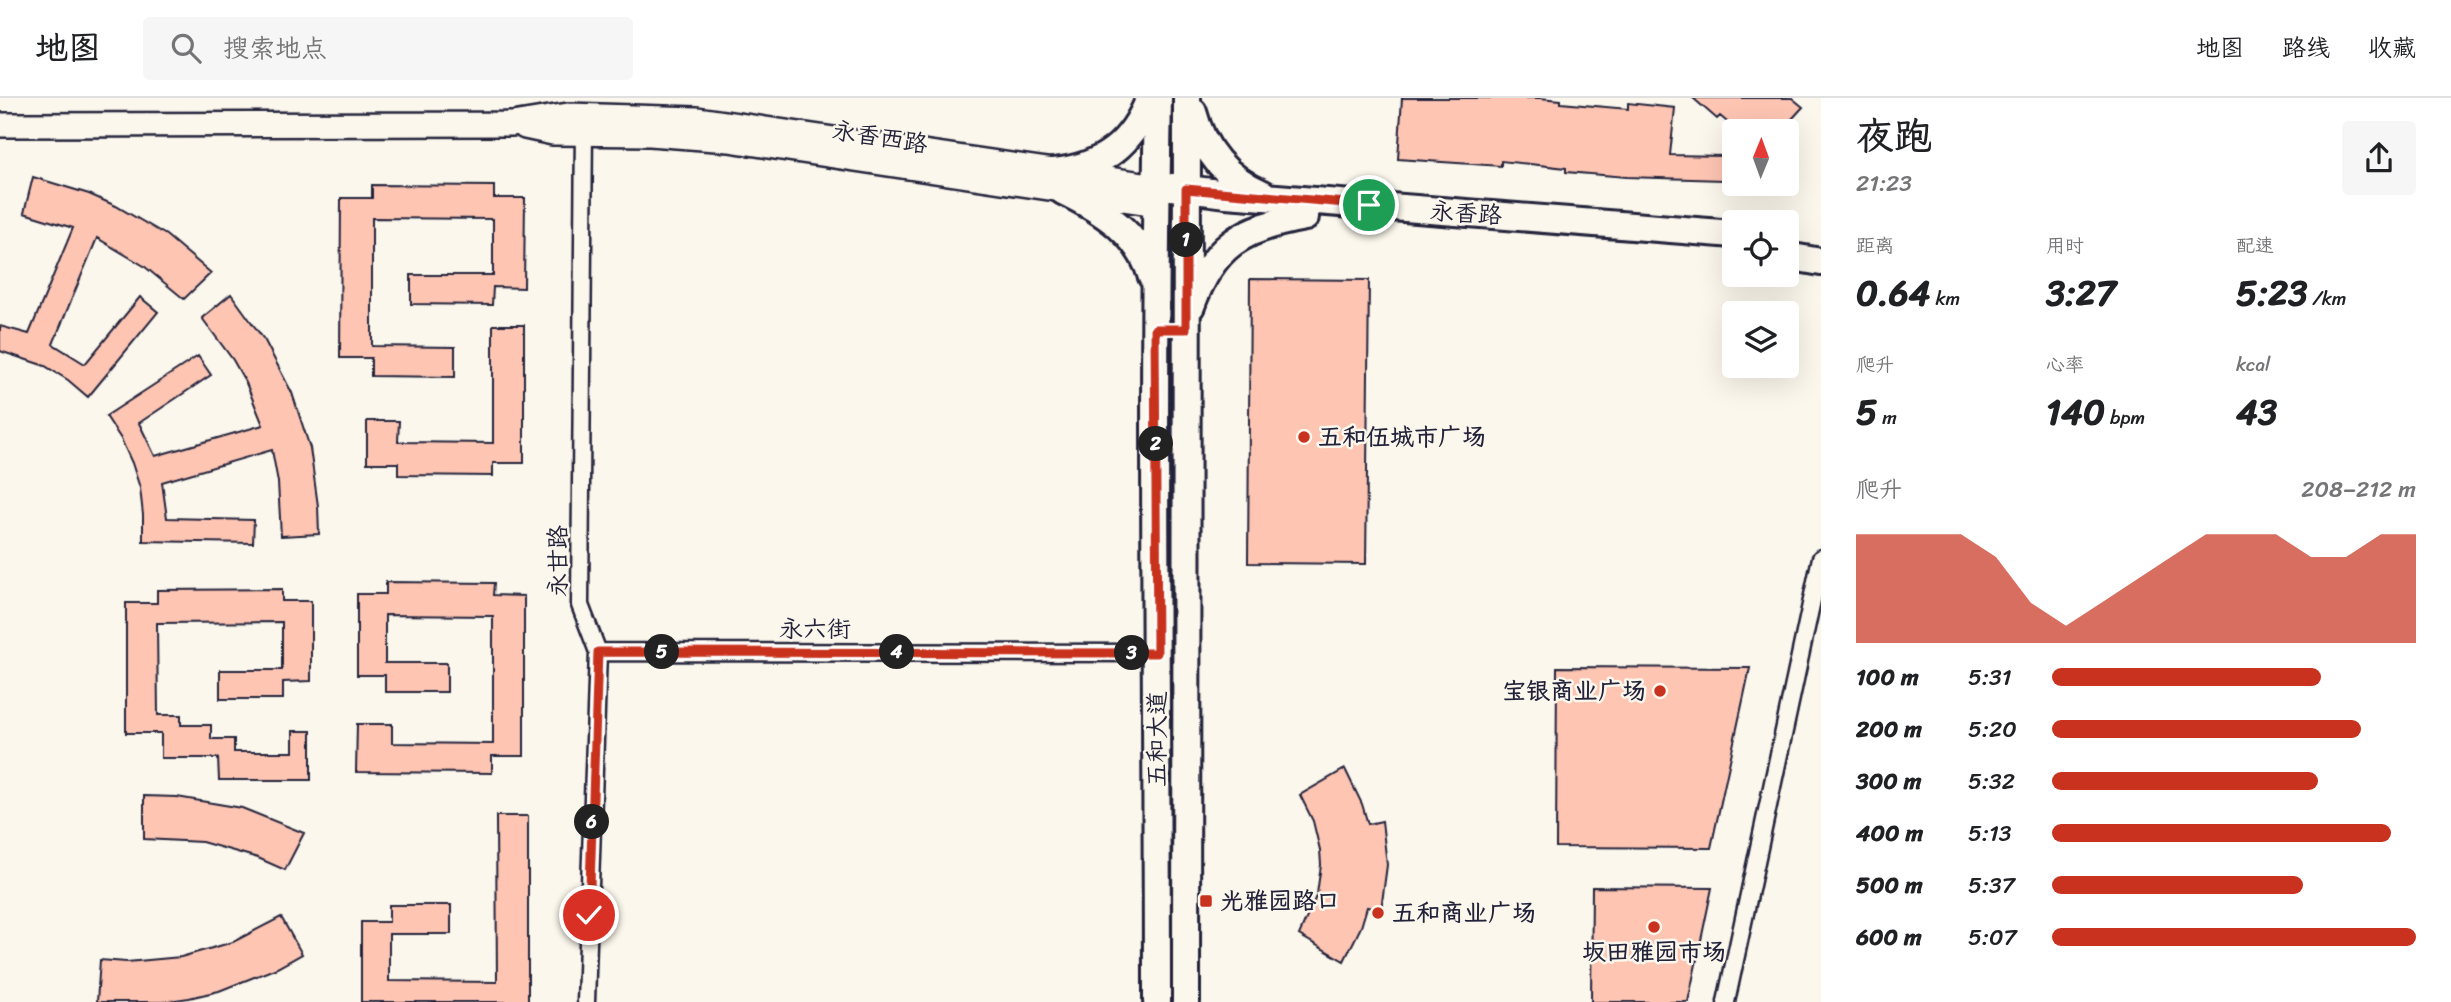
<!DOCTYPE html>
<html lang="zh">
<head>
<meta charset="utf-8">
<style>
  :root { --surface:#fff; --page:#f6f6f6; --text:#202124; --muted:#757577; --line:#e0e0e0; --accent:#c8321e }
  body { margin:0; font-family:Sriracha,"LXGW WenKai TC",sans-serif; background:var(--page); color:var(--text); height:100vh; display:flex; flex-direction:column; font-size:26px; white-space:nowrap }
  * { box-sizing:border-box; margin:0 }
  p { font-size:23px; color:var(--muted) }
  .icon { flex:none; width:38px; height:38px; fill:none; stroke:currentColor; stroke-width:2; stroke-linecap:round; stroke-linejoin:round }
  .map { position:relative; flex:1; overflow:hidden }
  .panel { display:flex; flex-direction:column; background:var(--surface); width:630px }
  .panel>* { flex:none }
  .needle { width:46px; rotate:1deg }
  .buttons { position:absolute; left:1722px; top:21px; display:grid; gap:14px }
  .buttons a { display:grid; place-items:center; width:77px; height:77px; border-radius:7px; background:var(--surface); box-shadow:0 7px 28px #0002; font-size:35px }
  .pin { position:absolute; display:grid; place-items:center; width:60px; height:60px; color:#fff; margin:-30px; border:4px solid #fff; border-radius:50%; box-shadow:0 2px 7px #0007 }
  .km { position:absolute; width:35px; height:35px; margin:-18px; border-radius:50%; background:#222; color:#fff; font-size:19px; line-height:35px; text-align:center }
  .round { display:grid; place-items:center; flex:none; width:74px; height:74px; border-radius:7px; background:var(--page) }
  .summary { display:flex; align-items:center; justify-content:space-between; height:119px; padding:0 35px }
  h1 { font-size:38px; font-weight:800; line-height:52px }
  .figures { display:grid; grid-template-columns:repeat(3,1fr); gap:10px; height:119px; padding:7px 35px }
  .figures div { display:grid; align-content:center }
  .figures b { font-size:35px; font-weight:800 }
  .figures small { font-size:19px; font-weight:400 }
  .figures p { font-size:19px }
  .chart { height:196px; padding:14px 35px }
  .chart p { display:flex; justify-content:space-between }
  .chart svg { width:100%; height:126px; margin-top:7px; fill:var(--accent); opacity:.7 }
  ul { padding:0 35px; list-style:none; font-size:23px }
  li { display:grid; grid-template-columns:112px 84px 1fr; align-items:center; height:52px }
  li i { height:18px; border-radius:9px; background:var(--accent) }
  header { display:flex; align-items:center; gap:42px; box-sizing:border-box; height:98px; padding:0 35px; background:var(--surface); border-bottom:2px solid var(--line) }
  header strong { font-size:33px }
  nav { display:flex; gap:38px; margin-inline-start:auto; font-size:24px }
  .search { width:490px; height:63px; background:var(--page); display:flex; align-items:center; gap:18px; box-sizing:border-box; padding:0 24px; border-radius:7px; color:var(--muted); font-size:26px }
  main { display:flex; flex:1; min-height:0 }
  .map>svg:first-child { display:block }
</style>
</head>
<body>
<header>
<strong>地图</strong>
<div class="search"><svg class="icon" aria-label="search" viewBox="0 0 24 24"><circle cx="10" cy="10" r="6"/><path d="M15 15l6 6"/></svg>搜索地点</div>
<nav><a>地图</a><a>路线</a><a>收藏</a></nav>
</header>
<main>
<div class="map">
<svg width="1821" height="904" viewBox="0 0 1821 904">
  <rect width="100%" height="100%" fill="#fbf7ec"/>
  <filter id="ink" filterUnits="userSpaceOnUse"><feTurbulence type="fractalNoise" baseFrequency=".0143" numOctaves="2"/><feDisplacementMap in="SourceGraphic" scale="14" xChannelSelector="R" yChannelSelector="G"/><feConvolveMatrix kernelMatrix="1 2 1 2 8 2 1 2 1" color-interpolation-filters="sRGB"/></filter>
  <g filter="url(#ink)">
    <!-- building -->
    <path fill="#fec5b3" stroke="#22223b" stroke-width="2" d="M1402,0H1539L1561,2V5L1628,11V5L1675,10L1670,57L1724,58L1723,82L1627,79L1566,74V70L1501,63V68L1398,61Z
      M1693,0H1792L1803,9L1781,33H1738L1720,18L1717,21Z
      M33,79L89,96L116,108L166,137L211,175L184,201L144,168L97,140L53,246L85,266L140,199L158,214L88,299L68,282L45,268L0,253V228L29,236L73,130L24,115Z
      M372,87L494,88V100H525L524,190L493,189L492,207L411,206V177H493V121L372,120V248L455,249V279L371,278V260H340L341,100H372Z
      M1250,181L1369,182L1366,466L1248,465Z
      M231,196L265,243L292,295L310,350L318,408L319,436L281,438L278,384L272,352L162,384L167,420L254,422L253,445L143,443V417L140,390L132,365L121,341L106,318L198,258L211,277L139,325L155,358L263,327L246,285L233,262L202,220Z
      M493,227H524V365H493V378L398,377V365H367V323H399L398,344L493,345Z
      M386,484L494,485L493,497L524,498V658H492V675L356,674L357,626H392V645L493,646V518L385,517V565H447V594H385V577H357V496H386Z
      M282,491V503H311V583L283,584V601H220V572H282V524L157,525L158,617H181V627H211V641H234V654H293V633H311V682H219L218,660H161V635H126V505H157V492Z
      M1557,569L1750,570L1711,750L1556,749Z
      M1345,671L1362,706L1368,726L1382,723L1387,767L1381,812L1367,809L1361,829L1344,863L1299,837L1317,796L1321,767L1320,752L1313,723L1300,697Z
      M144,698L177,699L242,710L304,735L285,772L258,760L202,744L144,741Z
      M496,718H528V904H361V824H389V807H451V836H389V883L497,884Z
      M1592,789L1712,790L1688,904H1591Z
      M281,819L302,856L277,870L219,893L189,900L162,904H97L100,862L127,864L181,859L233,844Z"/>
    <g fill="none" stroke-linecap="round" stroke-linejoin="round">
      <defs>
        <path id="street" d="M584,27L580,507L598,554L586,904
          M598,554L1157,555
          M1726,904L1821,460"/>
        <path id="secondary" d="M0,27L512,26L568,17L697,21L1156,88
          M525,29L553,35L650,36L729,42L1156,106"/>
        <path id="primary" d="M1193,14C1203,53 1226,80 1263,96
          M1054,74C1103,69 1132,46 1150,0
          M1172,89L1226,96L1734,136
          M1063,93C1102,112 1139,135 1152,179
          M1787,158L1821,164
          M1191,208C1213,147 1242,130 1305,119
          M1157,904C1157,603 1152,301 1158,0
          M1186,904L1187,0"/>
      </defs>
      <!-- street casing -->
      <use href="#street" stroke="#22223b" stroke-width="21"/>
      <!-- secondary casing -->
      <use href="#secondary" stroke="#22223b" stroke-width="28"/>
      <!-- primary casing -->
      <use href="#primary" stroke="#22223b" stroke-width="32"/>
      <!-- street -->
      <use href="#street" stroke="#fbf7ec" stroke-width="16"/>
      <!-- secondary -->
      <use href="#secondary" stroke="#fbf7ec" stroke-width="23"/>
      <!-- primary -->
      <use href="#primary" stroke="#fbf7ec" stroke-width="26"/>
    </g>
  </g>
  <g fill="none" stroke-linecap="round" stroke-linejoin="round" filter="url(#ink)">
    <defs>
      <path id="route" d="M589,817L598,554L1157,555L1155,231H1186V91L1369,107"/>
    </defs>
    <!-- route casing -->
    <use href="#route" stroke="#fff" stroke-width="14"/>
    <!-- route -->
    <use href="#route" stroke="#c8321e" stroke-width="9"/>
  </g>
  <!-- markers -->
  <g fill="#c8321e" stroke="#fbf7ec" stroke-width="2.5">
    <circle cx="1304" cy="339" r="7"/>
    <circle cx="1660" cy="593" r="7"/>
    <rect x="1199" y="796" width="14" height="14" rx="3.5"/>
    <circle cx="1378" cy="815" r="7"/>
    <circle cx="1654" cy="829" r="7"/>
  </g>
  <g text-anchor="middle" stroke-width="5" stroke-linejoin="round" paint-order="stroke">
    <!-- street labels -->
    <g font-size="24" fill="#22223b" stroke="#fbf7ec">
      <text transform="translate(880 39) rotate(9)" y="8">永香西路</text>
      <text transform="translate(1466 115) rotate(4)" y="8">永香路</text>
      <text transform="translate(558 463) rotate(-90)" y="8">永甘路</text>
      <text x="815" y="539">永六街</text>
      <text transform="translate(1157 641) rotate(-90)" y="8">五和大道</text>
    </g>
    <!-- poi labels -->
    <g font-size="24" font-weight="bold" fill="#22223b" stroke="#fbf7ec" text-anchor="start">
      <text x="1318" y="347">五和伍城市广场</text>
      <text x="1646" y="601" text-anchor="end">宝银商业广场</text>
      <text x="1220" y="811">光雅园路口</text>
      <text x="1392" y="823">五和商业广场</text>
      <text x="1654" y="862" text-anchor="middle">坂田雅园市场</text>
    </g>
  </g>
</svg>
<div class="buttons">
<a><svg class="needle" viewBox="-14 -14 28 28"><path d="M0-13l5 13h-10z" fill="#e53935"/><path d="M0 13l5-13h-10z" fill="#757577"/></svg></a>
<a><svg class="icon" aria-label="locate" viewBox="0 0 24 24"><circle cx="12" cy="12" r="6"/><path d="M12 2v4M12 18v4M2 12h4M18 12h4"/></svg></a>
<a><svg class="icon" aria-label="layers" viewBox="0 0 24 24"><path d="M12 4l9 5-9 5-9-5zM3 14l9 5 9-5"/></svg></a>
</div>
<div class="pin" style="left:1369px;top:107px;background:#1e9e55"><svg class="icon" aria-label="arrive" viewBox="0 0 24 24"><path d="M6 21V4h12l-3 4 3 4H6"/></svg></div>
<div class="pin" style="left:589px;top:817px;background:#d93025"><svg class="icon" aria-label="check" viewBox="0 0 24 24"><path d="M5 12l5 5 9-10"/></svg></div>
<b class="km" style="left:1186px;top:142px">1</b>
<b class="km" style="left:1156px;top:346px">2</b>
<b class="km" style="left:1132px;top:555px">3</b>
<b class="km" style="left:897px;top:554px">4</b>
<b class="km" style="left:662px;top:554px">5</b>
<b class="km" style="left:592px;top:724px">6</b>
</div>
<section class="panel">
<div class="summary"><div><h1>夜跑</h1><p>21:23</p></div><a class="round"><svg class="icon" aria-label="share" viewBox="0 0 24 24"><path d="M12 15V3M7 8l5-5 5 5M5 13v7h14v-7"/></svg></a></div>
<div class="figures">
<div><p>距离</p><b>0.64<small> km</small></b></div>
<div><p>用时</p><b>3:27</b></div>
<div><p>配速</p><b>5:23<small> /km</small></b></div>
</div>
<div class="figures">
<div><p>爬升</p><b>5<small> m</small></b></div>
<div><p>心率</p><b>140<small> bpm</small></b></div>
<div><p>kcal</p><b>43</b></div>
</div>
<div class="chart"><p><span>爬升</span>208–212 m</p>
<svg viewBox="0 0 160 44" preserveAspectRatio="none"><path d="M0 44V6L10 6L20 6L30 6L40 14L50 30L60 38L70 30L80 22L90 14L100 6L110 6L120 6L130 14L140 14L150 6L160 6V44z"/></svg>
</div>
<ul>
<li><b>100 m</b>5:31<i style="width:74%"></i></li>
<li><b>200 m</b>5:20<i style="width:85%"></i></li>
<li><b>300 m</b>5:32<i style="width:73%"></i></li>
<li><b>400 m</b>5:13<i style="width:93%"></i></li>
<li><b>500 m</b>5:37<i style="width:69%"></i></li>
<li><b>600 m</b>5:07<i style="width:100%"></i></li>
</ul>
</section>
</main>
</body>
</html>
